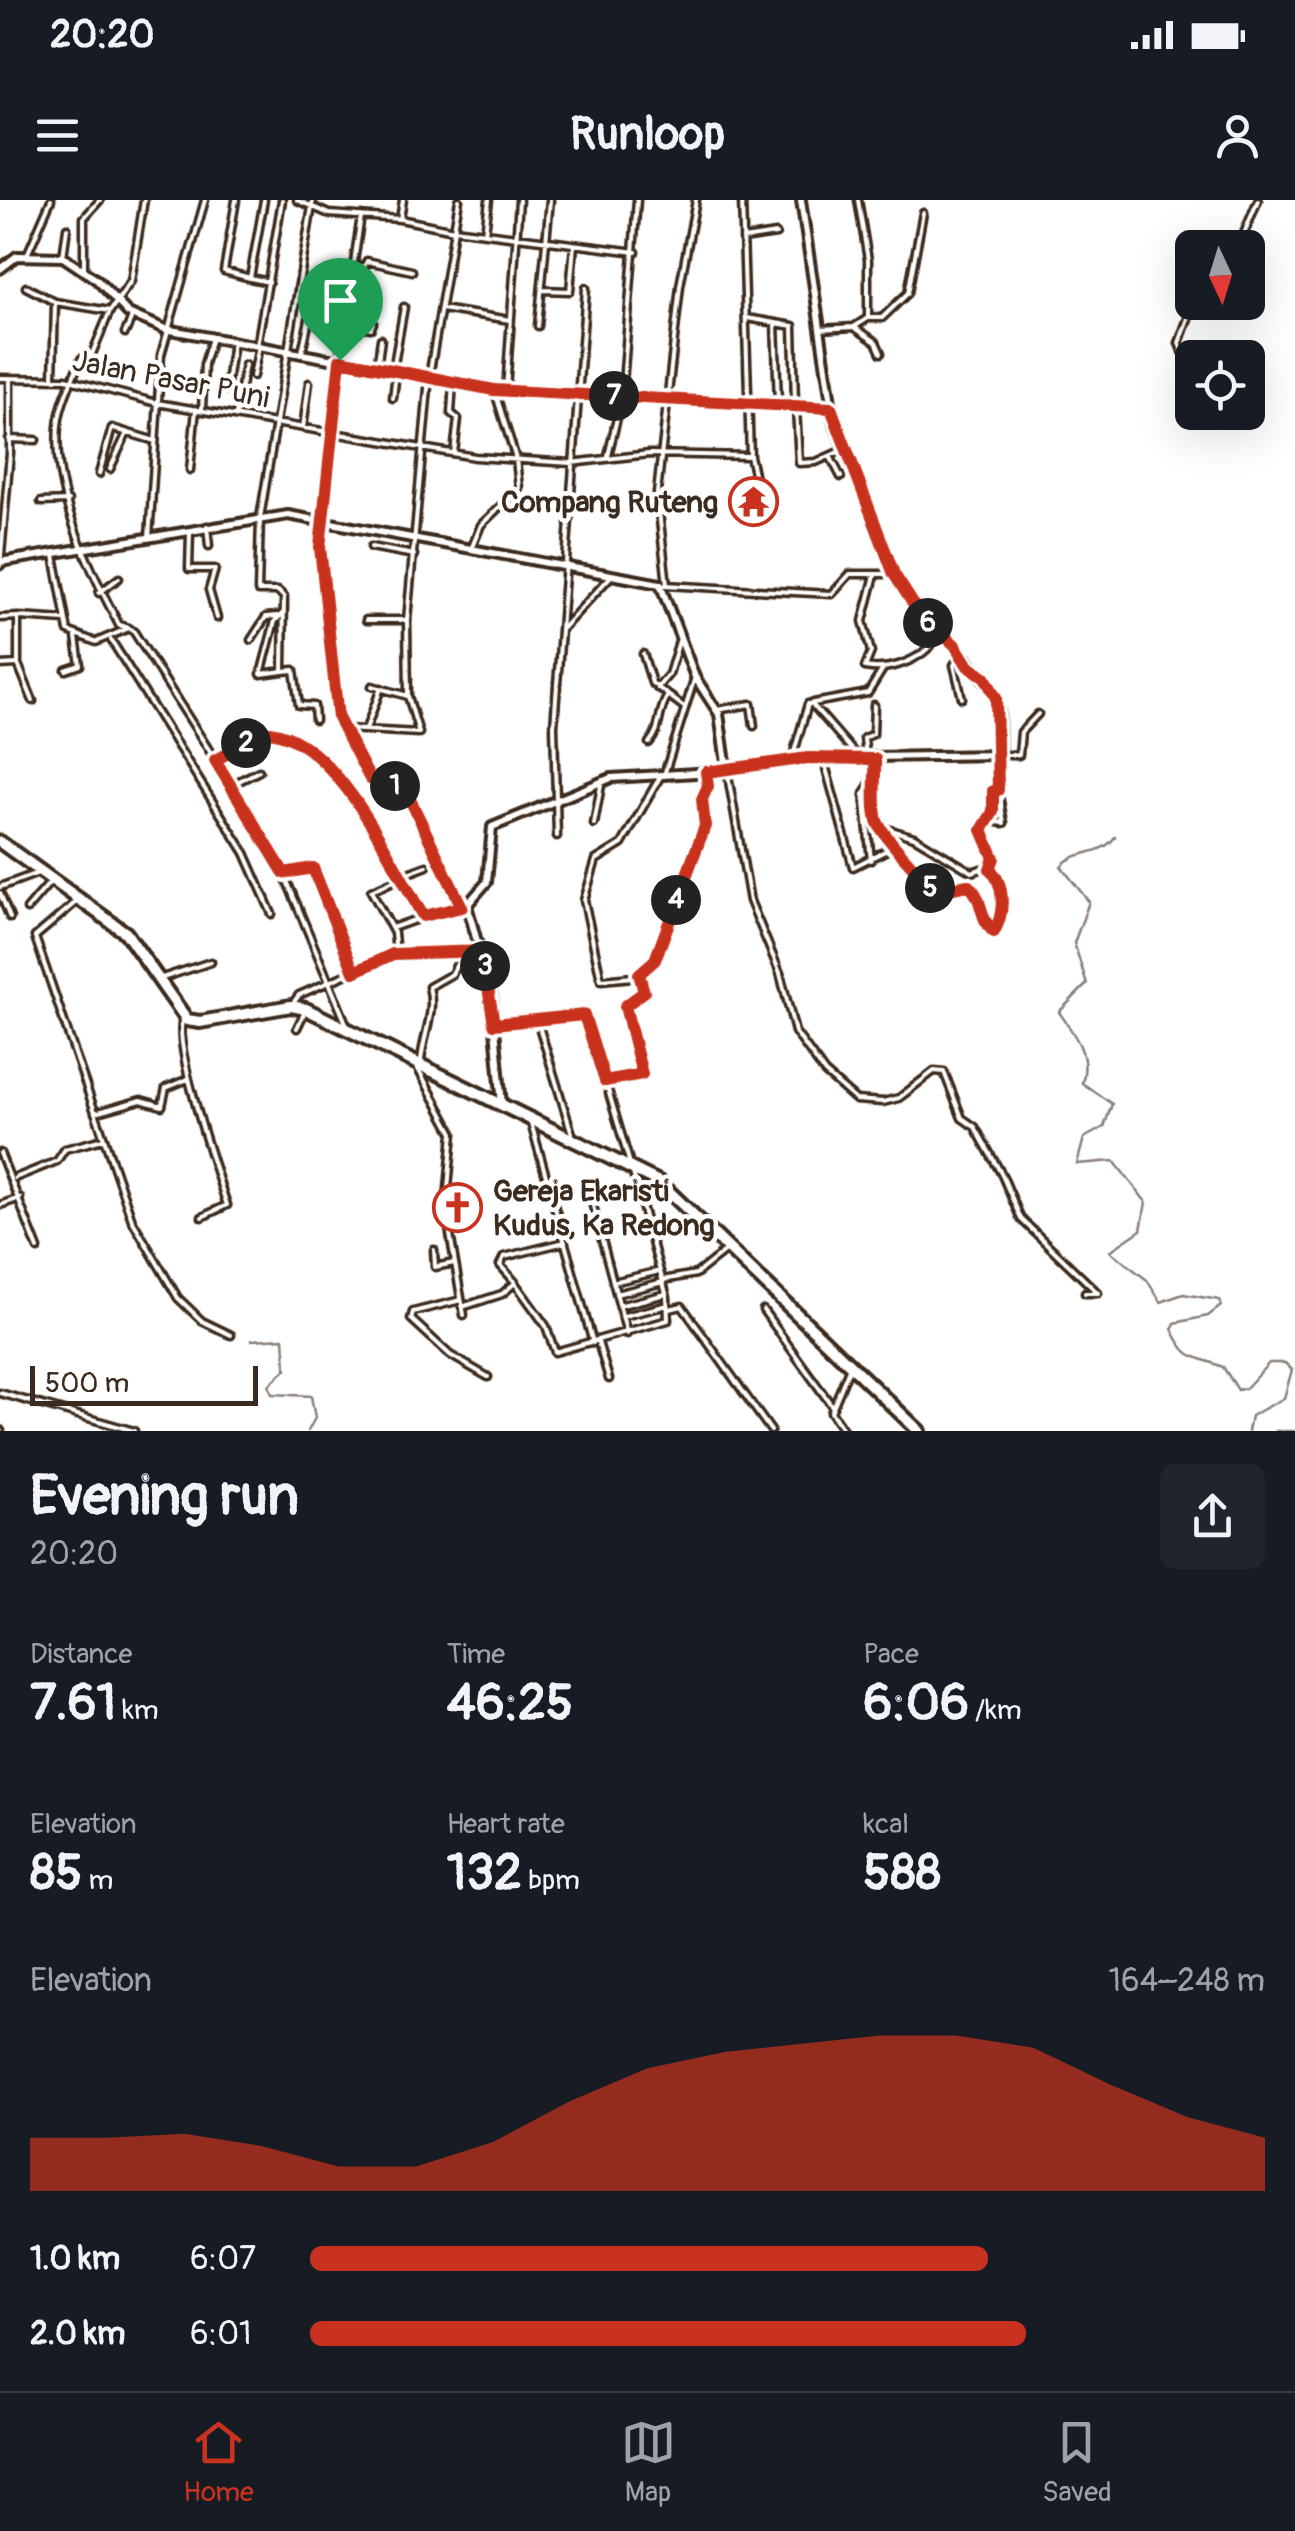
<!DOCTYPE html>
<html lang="en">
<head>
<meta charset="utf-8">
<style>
  :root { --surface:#171b24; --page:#20242c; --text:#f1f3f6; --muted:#9ea1a6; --line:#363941; --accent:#c8321e }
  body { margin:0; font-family:Pangolin,sans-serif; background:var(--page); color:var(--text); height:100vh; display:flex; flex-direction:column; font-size:38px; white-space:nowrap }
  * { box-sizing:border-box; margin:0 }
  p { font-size:32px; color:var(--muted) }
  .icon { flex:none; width:55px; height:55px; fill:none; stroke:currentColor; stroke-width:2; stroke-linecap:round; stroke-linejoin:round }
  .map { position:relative; height:1231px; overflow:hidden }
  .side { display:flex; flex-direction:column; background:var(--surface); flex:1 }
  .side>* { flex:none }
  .needle { width:65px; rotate:176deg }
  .fabs { position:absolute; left:1175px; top:30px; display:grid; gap:20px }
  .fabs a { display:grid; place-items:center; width:90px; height:90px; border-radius:15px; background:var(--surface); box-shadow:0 10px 40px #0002; font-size:50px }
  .scale { position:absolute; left:30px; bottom:25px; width:228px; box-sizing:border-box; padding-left:10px; border:5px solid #3b2a1e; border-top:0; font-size:28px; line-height:35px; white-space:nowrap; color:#3b2a1e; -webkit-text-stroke:8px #fff; paint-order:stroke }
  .pin { position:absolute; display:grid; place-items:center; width:85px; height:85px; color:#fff; margin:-102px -42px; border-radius:50% 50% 50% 0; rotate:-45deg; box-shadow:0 0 10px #0007 }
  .pin .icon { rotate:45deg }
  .km { position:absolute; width:50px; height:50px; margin:-25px; border-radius:50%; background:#222; color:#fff; font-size:28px; line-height:50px; text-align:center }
  .round { display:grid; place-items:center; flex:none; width:105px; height:105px; border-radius:15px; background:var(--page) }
  .summary { display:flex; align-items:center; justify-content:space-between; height:170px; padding:0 30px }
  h1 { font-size:55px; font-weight:800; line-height:75px }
  .figures { display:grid; grid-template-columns:repeat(3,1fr); gap:15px; height:170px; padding:10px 30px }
  .figures div { display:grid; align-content:center }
  .figures b { font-size:50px; font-weight:800 }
  .figures small { font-size:28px; font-weight:400 }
  .figures p { font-size:28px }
  .chart { height:280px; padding:20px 30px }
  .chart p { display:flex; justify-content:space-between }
  .chart svg { width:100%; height:180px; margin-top:10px; fill:var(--accent); opacity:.7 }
  ul { padding:0 30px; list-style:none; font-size:32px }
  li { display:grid; grid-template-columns:160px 120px 1fr; align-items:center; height:75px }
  li i { height:25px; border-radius:12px; background:var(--accent) }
  .status { display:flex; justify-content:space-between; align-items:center; height:70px; padding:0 50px; background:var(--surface); direction:ltr }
  .status svg { height:28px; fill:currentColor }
  header { display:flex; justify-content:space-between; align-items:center; height:130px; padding:0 30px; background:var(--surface); font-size:45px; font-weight:800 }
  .tabs { display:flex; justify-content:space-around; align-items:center; height:140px; border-top:2px solid var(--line); background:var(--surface); font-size:28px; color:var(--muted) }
  .tabs a { display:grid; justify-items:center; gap:5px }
  .tabs .current { color:var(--accent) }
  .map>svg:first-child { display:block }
</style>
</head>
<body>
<div class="status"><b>20:20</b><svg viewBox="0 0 49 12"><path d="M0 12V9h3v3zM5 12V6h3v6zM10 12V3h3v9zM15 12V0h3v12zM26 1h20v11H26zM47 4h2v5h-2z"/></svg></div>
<header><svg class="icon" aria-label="menu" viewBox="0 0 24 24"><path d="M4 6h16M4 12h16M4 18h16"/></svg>Runloop<svg class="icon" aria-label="person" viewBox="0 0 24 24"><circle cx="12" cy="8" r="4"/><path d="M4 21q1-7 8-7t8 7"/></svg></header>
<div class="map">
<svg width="1295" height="1231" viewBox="0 0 1295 1231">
  <rect width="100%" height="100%" fill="#fff"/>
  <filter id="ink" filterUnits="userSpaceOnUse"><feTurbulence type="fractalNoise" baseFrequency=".01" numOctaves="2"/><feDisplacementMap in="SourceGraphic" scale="20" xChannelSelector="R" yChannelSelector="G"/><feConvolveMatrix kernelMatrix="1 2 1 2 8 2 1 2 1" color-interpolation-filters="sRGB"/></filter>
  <g filter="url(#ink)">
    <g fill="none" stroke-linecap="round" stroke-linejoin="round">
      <!-- stream -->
      <path stroke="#887e77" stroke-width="2.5" d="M1115,637C1101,657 1076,649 1061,666L1089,702L1074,743L1087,784L1059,812C1075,835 1091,856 1082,883L1112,904L1104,927L1084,938L1077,964L1114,961L1146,1002L1141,1030L1110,1051L1147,1080L1161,1102L1183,1094L1219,1100L1221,1106L1208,1116L1175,1123L1172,1129C1188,1162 1192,1154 1223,1167L1238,1190L1246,1188L1269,1163H1285L1292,1170L1284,1198L1251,1216L1248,1231
        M252,1140L284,1138L286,1169L269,1185L272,1194L311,1196L315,1218L308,1231
        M1276,1231H1294"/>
      <defs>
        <path id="street" d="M236,0L224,71L250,78
          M264,0L250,78L269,82
          M297,0L329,14L400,19L454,30
          M313,0L260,318L258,391H278L284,397L283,471L294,470L299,505L314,506L315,520
          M742,0L750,256L760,300L753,309
          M361,16L339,161L320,347L338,518L370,579L405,589L462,707
          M400,19L403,0
          M454,29L636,52
          M485,33L489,0
          M743,39L776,34
          M1238,48L1258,0
          M27,55L51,0
          M63,57L67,28
          M354,65L364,67L367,61L412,71
          M84,71V18L100,0
          M26,87L55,102L110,111
          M542,90L570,91L574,45
          M441,109L510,120
          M747,118L793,126L795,204
          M868,118H882L908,93L923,13
          M775,123L778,203
          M347,124L371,128L373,123
          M538,126L550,0
          M854,127L876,142L881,153
          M820,129L854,127L868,118V60L858,0
          M125,133L133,115
          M257,146L282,0
          M302,152L318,78
          M1194,154L1182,151L1179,143L1194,102
          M377,168L381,139
          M393,170L404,107
          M253,176L259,146
          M0,178L66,179L157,203L475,257L571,263L649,254L750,256
          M53,178L55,103
          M453,183L451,213L458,219L454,253
          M226,190L233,142
          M506,190L519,0
          M393,198L396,173
          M796,208L799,263L816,262L845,249
          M202,210L204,164L212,138
          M236,215L245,165
          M303,228L309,183
          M9,239L36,240
          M608,256L622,197L637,0
          M830,256L841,277
          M110,269L127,233
          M190,270L196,209
          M99,274L112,228L155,241
          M41,302L68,301
          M753,309L751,303L758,296
          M207,326L209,346
          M190,332L189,369H215L209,390L217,418
          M149,338L161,155L205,0
          M371,347L414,355
          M472,347L481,325L519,288L516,259L494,189
          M54,355L68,431L96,442L129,428L134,432L277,657L348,828
          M0,366L10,253V180
          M875,375L863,421L871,452L865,467C891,472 928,459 939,432
          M665,385L832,394L850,374H894
          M667,385L657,293L680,86L696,0
          M99,393L119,378
          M283,413L275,421L261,474L283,471
          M20,417L65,420
          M0,418L18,417V464
          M366,420H407
          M129,428L119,425C89,367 52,294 58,226C60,204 72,180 81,159L92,154L110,111L131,81L144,0
          M562,429L612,375
          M111,440L245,653L272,714
          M251,440L266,417L277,416
          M643,454L652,483L684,507
          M961,454L954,465L962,498
          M0,465L18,464L33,501
          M66,470L80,465L76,437
          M372,486L408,496
          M657,488L669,474L679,441
          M811,503L857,556
          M717,510L751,504L754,526
          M345,529L419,533L408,496L407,420L429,177L459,0
          M366,529L381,488
          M649,543C662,528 657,514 667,497
          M866,558L864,538L873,534L874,505
          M792,559L808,504L868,493L883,469
          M875,559C877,580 872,609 881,627L914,637L972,672L993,665L982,630L993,613V591L998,590
          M215,560L270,532C339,541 391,662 423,717L462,707
          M824,561L853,667L897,645
          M727,570L750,701L780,773L795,832L825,873L856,900L883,902L899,898L934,871L944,872L962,918L975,927L1002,975L1021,1019L1098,1093H1085
          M665,572L695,477
          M660,577L622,644L596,660L584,700L601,780L633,777L655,760L705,626L702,599L709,584L706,572
          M231,585L259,571
          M992,614L996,622L1004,623L998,590L1000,555H1019L1021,532L1038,514
          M594,624L602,580
          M881,627L933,692L968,685C985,698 977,721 997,733
          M557,636L554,526L586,88
          M871,660L864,594L875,574
          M990,669C1005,684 1005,713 995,732
          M285,673L313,668L354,772
          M400,676L427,666
          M0,687L38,673
          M0,693L10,718
          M76,702L35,737L132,1020L178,1098L202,1121L231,1135
          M27,709L51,681
          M392,728L423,717
          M396,754L394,733L371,691L398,679
          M159,779L211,762
          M291,806L299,795L393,754L477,752
          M184,818C169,835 218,977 227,1005L202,1017
          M537,820L586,816L630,964
          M495,824L537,820L573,937
          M297,828L306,809
          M421,861C423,836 436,811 429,787L452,774L462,754
          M417,867L453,933L446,1011L464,1115
          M605,881L643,874L624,808L644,792L639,776
          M95,913L141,900L162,906L166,888L188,879
          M531,923L593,1143
          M0,953L38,1049
          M15,978L57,961L65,949L103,939
          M589,991L627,1134
          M0,1005L20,998
          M434,1050L435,1067L454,1063
          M663,1080L696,1074L725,1051
          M515,1082L500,1065L504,1057L565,1042
          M613,1082L660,1071
          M616,1094L663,1082
          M461,1100L413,1112L411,1119L450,1155L488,1177
          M622,1105L666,1094
          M462,1107L502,1094L515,1083L546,1126L555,1152L668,1120L667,1097L633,973
          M670,1109L682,1106L771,1231
          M763,1110L832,1206
          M624,1116L668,1105
          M598,1142L609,1179
          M0,1193L134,1231
          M0,1230L1,1231
          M844,1231L831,1212L849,1169"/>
        <path id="secondary" d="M0,69L17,56L63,57L97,80L128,113L165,129L494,189L831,207
          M0,362L288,315L660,384L695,477L719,514L727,570
          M502,905L492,796L467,705L487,682L492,627L611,578L713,572L808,558L1000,555L999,511L992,491L955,445L926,421L894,374L834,223L801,0"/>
        <path id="highway" d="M0,642L126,733L187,820L200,822L291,806L306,809L659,982L919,1231"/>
      </defs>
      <!-- street casing -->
      <use href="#street" stroke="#3b2a1e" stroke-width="11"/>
      <!-- secondary casing -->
      <use href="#secondary" stroke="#3b2a1e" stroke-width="14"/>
      <!-- highway casing -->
      <use href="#highway" stroke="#3b2a1e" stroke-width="18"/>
      <!-- street -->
      <use href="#street" stroke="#fff" stroke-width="4"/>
      <!-- secondary -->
      <use href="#secondary" stroke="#fff" stroke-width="6"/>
      <!-- highway -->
      <use href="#highway" stroke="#fff" stroke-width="10"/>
    </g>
  </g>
  <g fill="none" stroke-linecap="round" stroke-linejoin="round" filter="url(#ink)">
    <defs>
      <path id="route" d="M340,160L494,190L831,208L894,374L919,413L955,445L968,466L985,477L996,498L998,590L993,591V612L982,630L994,658L990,669C1005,684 1005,713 994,732C978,719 984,697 968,685L933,692C918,669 889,645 878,623C872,610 876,575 875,559L808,558L706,572L708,586L702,599L705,626L655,760L639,774L644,792L625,806L642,874L605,881L584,815L494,824L482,751L393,754L354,772L313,668L284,673L215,560L270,532C338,541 391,662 423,716L462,707L405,589L370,579L338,518L320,347Z"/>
    </defs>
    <!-- route casing -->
    <use href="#route" stroke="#fff" stroke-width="20"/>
    <!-- route -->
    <use href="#route" stroke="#c8321e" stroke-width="12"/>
  </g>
  <!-- icons -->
  <defs>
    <symbol id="temple-ring" viewBox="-11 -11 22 22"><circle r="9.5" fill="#fff" stroke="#c8321e" stroke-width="1.5"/><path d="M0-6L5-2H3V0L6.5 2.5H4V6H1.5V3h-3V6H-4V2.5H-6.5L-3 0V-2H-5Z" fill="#c8321e"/></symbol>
    <symbol id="church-ring" viewBox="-11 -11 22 22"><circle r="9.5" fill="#fff" stroke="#c8321e" stroke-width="1.5"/><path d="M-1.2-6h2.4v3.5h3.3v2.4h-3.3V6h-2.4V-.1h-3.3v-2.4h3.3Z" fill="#c8321e"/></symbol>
  </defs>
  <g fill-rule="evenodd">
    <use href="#temple-ring" x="726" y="274" width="55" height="55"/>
    <use href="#church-ring" x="430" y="980" width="55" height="55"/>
  </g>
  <g text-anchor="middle" stroke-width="9" stroke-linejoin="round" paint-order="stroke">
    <!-- street labels -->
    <g font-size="30" fill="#3b2a1e" stroke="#fff">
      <text transform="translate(171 179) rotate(11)" y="10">Jalan Pasar Puni</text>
    </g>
    <!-- poi labels -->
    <g font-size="30" font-weight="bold" fill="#3b2a1e" stroke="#fff" text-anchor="end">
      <text x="718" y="312">Compang Ruteng</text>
      <text x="493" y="1001" text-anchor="start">Gereja Ekaristi<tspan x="493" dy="34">Kudus, Ka Redong</tspan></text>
    </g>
  </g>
</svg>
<div class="fabs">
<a><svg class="needle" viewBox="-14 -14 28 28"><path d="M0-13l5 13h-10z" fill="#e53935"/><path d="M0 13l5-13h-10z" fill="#9ea1a6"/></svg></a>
<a><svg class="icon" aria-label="locate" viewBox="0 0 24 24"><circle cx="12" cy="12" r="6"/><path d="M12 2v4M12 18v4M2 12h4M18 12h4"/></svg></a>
</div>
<div class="scale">500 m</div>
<div class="pin" style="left:340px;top:160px;background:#1e9e55"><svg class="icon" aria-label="arrive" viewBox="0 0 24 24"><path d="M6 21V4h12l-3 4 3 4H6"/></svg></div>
<b class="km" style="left:395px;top:586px">1</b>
<b class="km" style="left:246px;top:543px">2</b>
<b class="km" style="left:485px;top:766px">3</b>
<b class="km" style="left:676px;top:700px">4</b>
<b class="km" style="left:930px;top:688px">5</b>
<b class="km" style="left:928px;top:423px">6</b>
<b class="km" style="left:614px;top:196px">7</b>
</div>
<section class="side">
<div class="summary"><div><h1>Evening run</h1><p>20:20</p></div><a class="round"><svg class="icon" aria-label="share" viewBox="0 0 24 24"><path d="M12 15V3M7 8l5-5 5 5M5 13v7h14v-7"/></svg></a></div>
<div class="figures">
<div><p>Distance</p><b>7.61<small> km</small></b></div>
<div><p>Time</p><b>46:25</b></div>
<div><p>Pace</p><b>6:06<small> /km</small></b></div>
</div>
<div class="figures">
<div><p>Elevation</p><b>85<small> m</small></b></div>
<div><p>Heart rate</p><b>132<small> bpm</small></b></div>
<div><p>kcal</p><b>588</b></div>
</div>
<div class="chart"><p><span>Elevation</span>164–248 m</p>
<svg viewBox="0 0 160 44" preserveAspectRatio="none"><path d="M0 44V31L10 31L20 30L30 33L40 38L50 38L60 32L70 22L80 14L90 10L100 8L110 6L120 6L130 9L140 18L150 26L160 31V44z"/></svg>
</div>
<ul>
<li><b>1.0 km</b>6:07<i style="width:71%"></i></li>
<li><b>2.0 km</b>6:01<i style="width:75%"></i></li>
</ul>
</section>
<nav class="tabs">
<a class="current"><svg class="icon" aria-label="home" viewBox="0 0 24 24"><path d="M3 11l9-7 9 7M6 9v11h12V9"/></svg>Home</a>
<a><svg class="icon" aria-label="map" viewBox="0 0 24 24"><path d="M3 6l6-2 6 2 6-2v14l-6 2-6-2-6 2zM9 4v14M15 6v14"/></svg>Map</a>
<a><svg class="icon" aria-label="saved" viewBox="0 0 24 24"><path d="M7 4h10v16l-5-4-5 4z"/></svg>Saved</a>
</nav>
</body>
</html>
